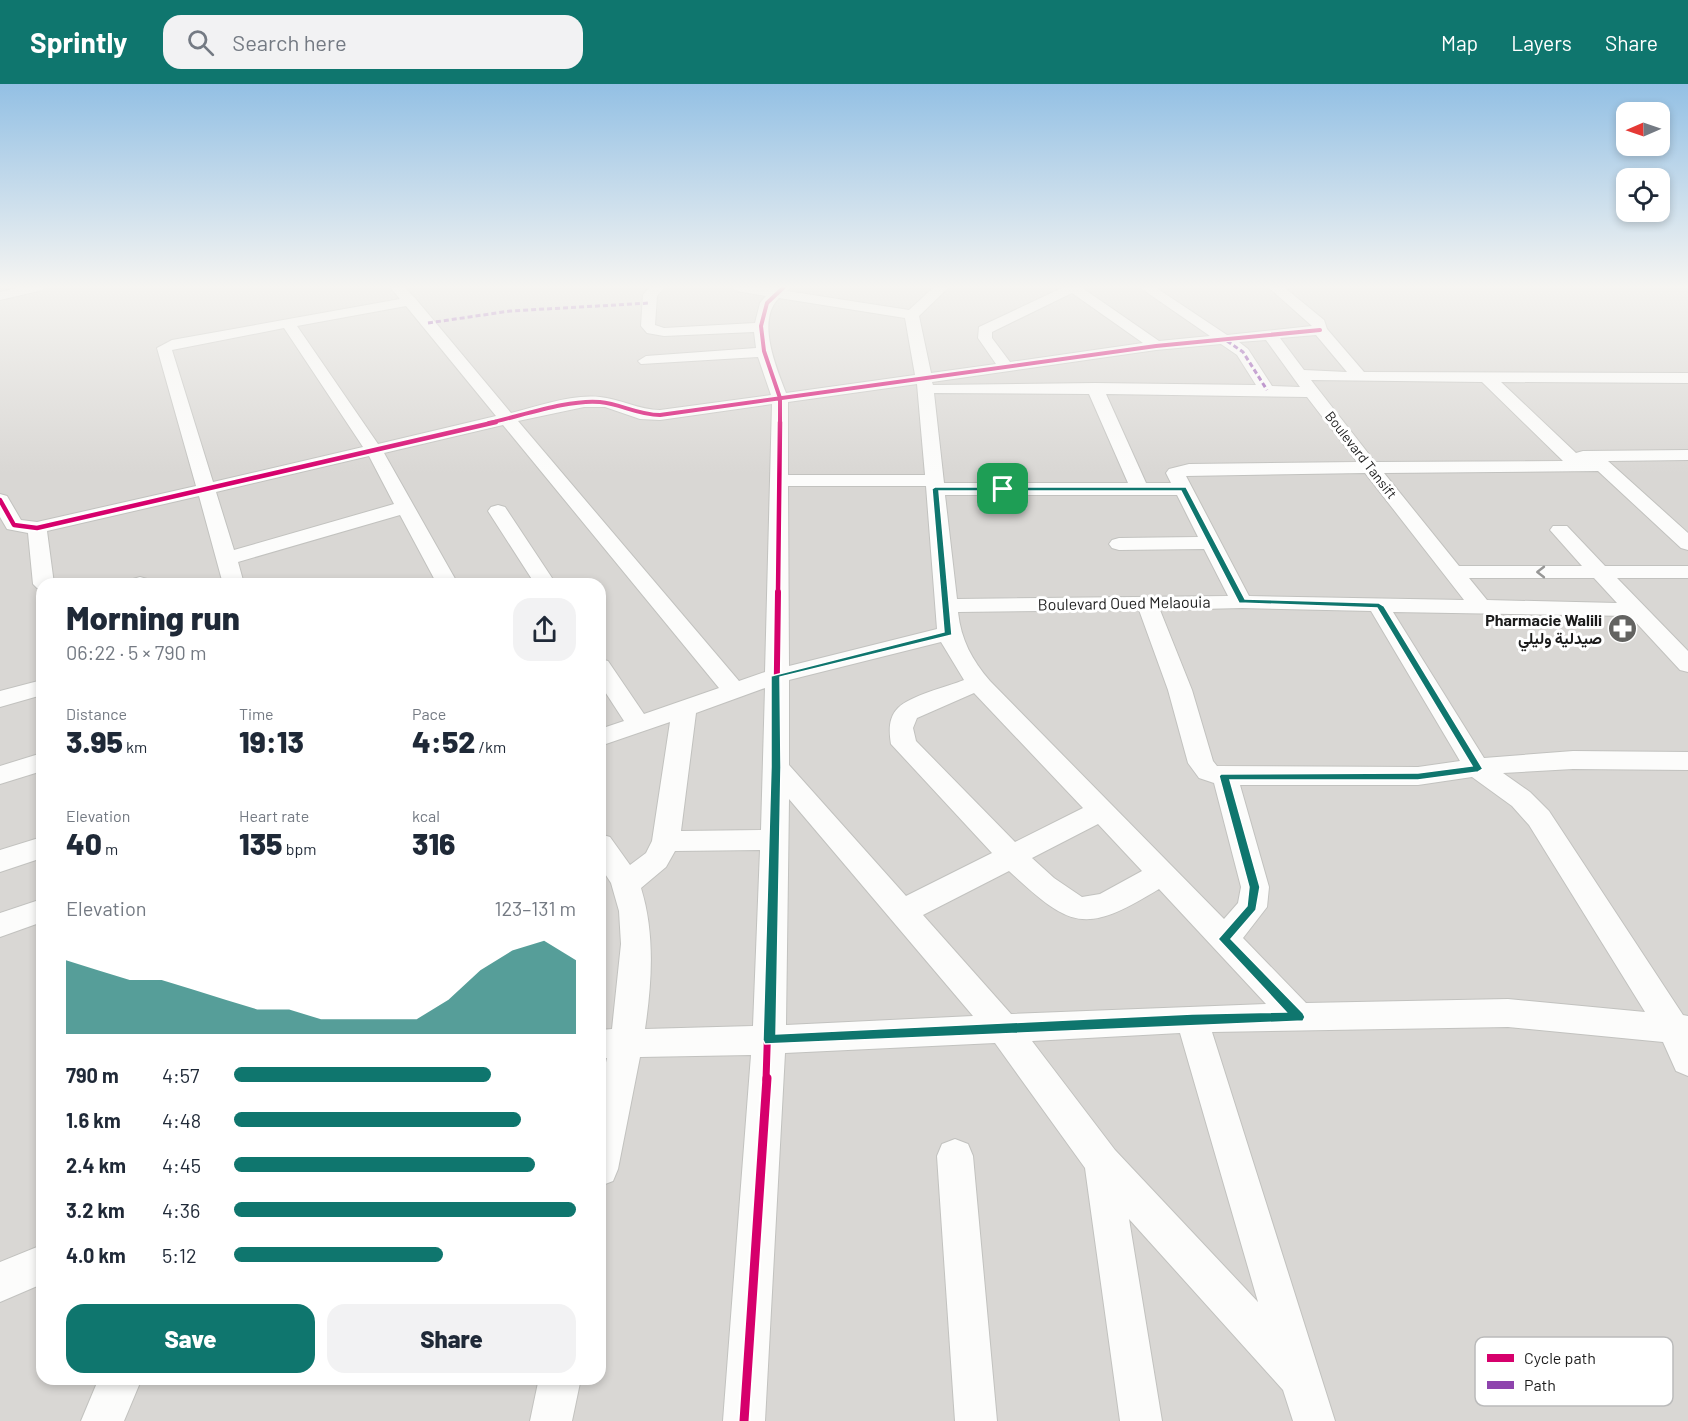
<!DOCTYPE html>
<html lang="en">
<head>
<meta charset="utf-8">
<style>
  :root { --surface:#fff; --page:#f2f2f3; --text:#1f2937; --muted:#747a83; --accent:#0f766e }
  body { margin:0; font-family:Barlow,Vazirmatn,sans-serif; background:var(--page); color:var(--text); height:100vh; display:flex; flex-direction:column; font-size:22px; white-space:nowrap }
  * { box-sizing:border-box; margin:0 }
  p { font-size:20px; color:var(--muted) }
  .icon { flex:none; width:33px; height:33px; fill:none; stroke:currentColor; stroke-width:2; stroke-linecap:round; stroke-linejoin:round }
  .map { position:relative; flex:1; overflow:hidden }
  .drawer { position:absolute; left:36px; top:494px; width:570px; height:807px; display:flex; flex-direction:column; background:var(--surface); border-radius:18px; box-shadow:0 3px 9px #0003 }
  .drawer>* { flex:none }
  .needle { width:39px; rotate:268deg }
  .buttons { position:absolute; left:1616px; top:18px; display:grid; gap:12px }
  .buttons a { display:grid; place-items:center; width:54px; height:54px; border-radius:12px; background:var(--surface); box-shadow:0 3px 9px #0003; font-size:30px }
  .pin { position:absolute; display:grid; place-items:center; width:51px; height:51px; color:#fff; margin:-26px; border-radius:12px; box-shadow:0 3px 9px #0006 }
  .round { display:grid; place-items:center; flex:none; width:63px; height:63px; border-radius:18px; background:var(--page) }
  .head { display:flex; align-items:center; justify-content:space-between; height:102px; padding:0 30px }
  h1 { font-size:33px; font-weight:800; line-height:45px }
  .metrics { display:grid; grid-template-columns:repeat(3,1fr); gap:9px; height:102px; padding:6px 30px }
  .metrics div { display:grid; align-content:center }
  .metrics b { font-size:30px; font-weight:800 }
  .metrics small { font-size:16px; font-weight:400 }
  .metrics p { font-size:16px }
  .chart { height:168px; padding:12px 30px }
  .chart p { display:flex; justify-content:space-between }
  .chart svg { width:100%; height:108px; margin-top:6px; fill:var(--accent); opacity:.7 }
  .primary-button { display:flex; gap:12px; margin-top:auto; padding:12px 30px }
  .primary-button a { flex:1; height:69px; border-radius:18px; background:var(--accent); color:#fff; font-size:24px; font-weight:800; line-height:69px; text-align:center }
  .primary-button a+a { background:var(--page); color:var(--text) }
  ul { padding:0 30px; list-style:none; font-size:20px }
  li { display:grid; grid-template-columns:96px 72px 1fr; align-items:center; height:45px }
  li i { height:15px; border-radius:8px; background:var(--accent) }
  header { display:flex; align-items:center; gap:36px; box-sizing:border-box; height:84px; padding:0 30px; background:var(--accent); color:#fff }
  header strong { font-size:28px }
  nav { display:flex; gap:33px; margin-inline-start:auto; font-size:21px }
  .search { width:420px; height:54px; background:var(--page); display:flex; align-items:center; gap:15px; box-sizing:border-box; padding:0 21px; border-radius:18px; color:var(--muted); font-size:22px }
  .map>svg:first-child { display:block }
</style>
</head>
<body>
<header>
<strong>Sprintly</strong>
<div class="search"><svg class="icon" aria-label="search" viewBox="0 0 24 24"><circle cx="10" cy="10" r="6"/><path d="M15 15l6 6"/></svg>Search here</div>
<nav><a>Map</a><a>Layers</a><a>Share</a></nav>
</header>
<div class="map">
<svg width="1688" height="1337" viewBox="0 0 1688 1337">
  <rect width="100%" height="100%" fill="#eae8e2"/>
  <!-- residential -->
  <path fill="#d9d7d4" fill-rule="evenodd" d="M0,203H1688V1337H0ZM42,500H600V1294H42Z"/>
  <g fill="none" stroke-linecap="round" stroke-linejoin="round">
    <defs>
      <path id="minor" d="M20,203H45L43,206L0,216V208Z
        M390,203H404L415,214L511,329C539,322 571,310 600,313C621,315 639,326 660,326L771,311L758,273L641,280L638,277L646,272L756,264L754,248L664,252L647,249L641,242L643,211L650,203H665L657,212L655,241L664,244L755,239L760,219L766,212L737,207L730,203H791L787,207L909,226L934,203H949L919,232L931,289L996,280L978,254L979,243L1064,203H1081L1159,257L1210,252L1139,203H1155L1227,251L1312,242L1268,203H1284L1324,236L1327,245L1364,288L1688,289V299L1501,298L1576,369L1583,367L1688,366V376L1608,377L1688,449V466L1681,464L1598,387L1384,389L1459,482H1582L1550,446L1553,442H1567L1605,482H1688V494H1617L1688,567V588L1680,586L1630,532L1393,528L1484,674L1573,667L1688,668V686L1573,685L1503,689L1530,708L1549,727L1683,931L1688,932V992L1676,987L1663,958L1508,943L1212,948L1335,1337H1293L1283,1306L1129,1135L1162,1337H1120L1085,1084L995,959L785,969L765,1337H723L751,971L640,973L618,1085L613,1097L600,1102V1005L607,974H600V946L612,945L621,860L619,827L611,799L600,782V750L610,753L630,781L646,769L652,757L670,638L600,662V645L624,637L600,600V575L608,577L644,630L719,604L503,341L384,369L458,500H437L400,431L238,478L244,500H223L199,412L47,447L54,500H42V506L37,504L33,500L28,449L7,445L0,433V410L7,412L21,436L37,438L196,402L157,264L172,256L400,215ZM1072,209L1143,259L1010,278L992,254V248ZM779,214L905,234L915,291L786,309C776,283 756,236 779,214ZM406,222L496,332L378,360L297,242ZM284,244L363,363L213,398L172,266ZM1316,251L1347,288L1304,286L1280,254ZM1266,256L1300,303L1272,302L1248,265L1239,258ZM1221,260L1237,271L1256,301L1095,299L933,301L932,298L1156,266ZM1311,296L1482,298L1563,377L1375,378ZM917,300L925,391H788V318ZM934,309L1089,310L1128,399H944ZM1106,310L1307,313L1357,378L1189,380L1169,385L1166,389L1171,399H1146ZM772,320L765,588L739,597L518,337L584,323H605L640,335L660,336ZM369,372L394,420L234,466L216,408ZM1365,389L1464,516L1249,512L1186,392ZM788,402H926L937,545L789,582ZM945,411H1177L1198,453L1119,454L1112,456L1109,460L1112,464L1119,466L1204,465L1228,512L957,515ZM1469,494H1594L1617,519L1487,516ZM1242,524L1371,527L1460,677L1418,683L1217,682L1213,677L1192,606L1160,526ZM1139,526L1168,606L1188,679L1199,694L1214,699L1241,803L1238,819L1224,835L990,597C972,576 961,556 958,528ZM941,558L964,596C947,603 911,611 898,624C888,634 889,648 891,660L992,769L906,812L789,681V596ZM765,604L761,746L681,747L696,629ZM974,609L1083,724L1015,758L916,657L913,644L917,634ZM1472,693L1512,722L1529,741L1645,928L1508,915L1306,919L1243,854L1267,823L1269,803L1240,701H1418ZM789,715L973,932L786,941ZM1098,740L1142,787L1100,810L1082,813L1054,794L1032,774ZM760,766L753,942L645,945C652,898 655,849 641,804L666,783L675,767ZM1009,787C1071,844 1084,851 1159,805L1266,920L1011,930L923,831ZM1180,949L1258,1218L1115,1066L1032,957Z
        M498,421L505,423L556,500H535L488,427L491,423Z
        M140,493L147,495L151,500H129L133,495Z
        M42,596V611L0,623V607Z
        M42,669V687L0,700V682Z
        M42,753V774L0,788V766Z
        M42,815V838L0,853V829Z
        M955,1055L968,1060L973,1072L997,1337H955L937,1072L942,1060Z
        M42,1161V1200L0,1218V1178Z
        M99,1294H142L124,1337H81Z
        M539,1294H581L572,1337H530Z"/>
    </defs>
    <!-- minor casing -->
    <use href="#minor" stroke="#c2c2bf" stroke-width="2"/>
    <!-- minor -->
    <use href="#minor" fill="#fcfcfb" fill-rule="evenodd"/>
    <!-- quiet -->
    <path stroke="#8e44ad" stroke-width="3" stroke-dasharray="5 3" stroke-linecap="butt" d="M428,239L510,227L650,219
      M1227,257L1243,268L1267,306"/>
    <defs>
      <path id="cycleway-far4" d="M489,339C521,332 569,315 600,318C621,320 638,331 660,331L1156,262L1320,246
        M780,339V314L764,267L761,242L767,219L784,203"/>
      <path id="cycleway-far3" d="M0,416L14,441L37,444L496,338
        M778,509L780,338"/>
      <path id="cycleway-far2" d="M775,724L778,508"/>
      <path id="cycleway-far1" d="M766,996L775,723"/>
      <path id="cycleway" d="M744,1337L767,994"/>
    </defs>
    <!-- cycleway-far4 casing -->
    <use href="#cycleway-far4" stroke="#fff" stroke-width="6"/>
    <!-- cycleway-far3 casing -->
    <use href="#cycleway-far3" stroke="#fff" stroke-width="8"/>
    <!-- cycleway-far2 casing -->
    <use href="#cycleway-far2" stroke="#fff" stroke-width="10"/>
    <!-- cycleway-far1 casing -->
    <use href="#cycleway-far1" stroke="#fff" stroke-width="10"/>
    <!-- cycleway casing -->
    <use href="#cycleway" stroke="#fff" stroke-width="13"/>
    <!-- cycleway-far4 -->
    <use href="#cycleway-far4" stroke="#d6006c" stroke-width="4"/>
    <!-- cycleway-far3 -->
    <use href="#cycleway-far3" stroke="#d6006c" stroke-width="4.5"/>
    <!-- cycleway-far2 -->
    <use href="#cycleway-far2" stroke="#d6006c" stroke-width="6"/>
    <!-- cycleway-far1 -->
    <use href="#cycleway-far1" stroke="#d6006c" stroke-width="7"/>
    <!-- cycleway -->
    <use href="#cycleway" stroke="#d6006c" stroke-width="9"/>
  </g>
  <!-- one-way arrows -->
  <defs><path id="oneway-chevron" d="M-2-3.5L2.5 0L-2 3.5" fill="none" stroke-width="1.6" stroke-linecap="round" stroke-linejoin="round" transform="scale(1.5)"/></defs>
  <use stroke="#979796" href="#oneway-chevron" transform="translate(1541 488) rotate(180)"/>
  <!-- sky -->
  <linearGradient id="sky" x2="0" y2="1"><stop stop-color="#93c0e4"/><stop offset="0.52" stop-color="#f6f5f2"/><stop offset="1" stop-color="#f6f5f2" stop-opacity="0"/></linearGradient>
  <rect width="1688" height="390" fill="url(#sky)"/>
  <!-- route -->
  <path fill="#0f766e" stroke="#fff" stroke-width="1.5" fill-rule="evenodd" d="M935,403H1186L1245,515L1379,519L1384,522L1483,685L1478,688L1418,696H1230L1260,803L1256,826L1231,855L1303,929L1305,933L1303,937L765,960L763,956L771,683V592L944,548L932,405ZM939,407H1181L1239,519L1377,524L1472,682L1418,689L1221,690L1219,692L1249,803L1247,822L1218,855L1286,928L1192,930L776,950L781,683L780,593L952,551Z"/>
  <!-- icons -->
  <defs>
    <symbol id="pharmacy-disc" viewBox="-11 -11 22 22"><circle r="9.5" fill="#636361" stroke="#fff"/><path d="M-2-6h4v4h4v4h-4v4h-4v-4h-4v-4h4Z" fill="#fff"/></symbol>
  </defs>
  <g fill-rule="evenodd">
    <use href="#pharmacy-disc" x="1606" y="528" width="33" height="33"/>
  </g>
  <g text-anchor="middle" stroke-width="6" stroke-linejoin="round" paint-order="stroke">
    <!-- far-street labels -->
    <g font-size="14" fill="#1b1b1b" stroke="#fff">
      <text transform="translate(1361 371) rotate(52)" y="5">Boulevard Tansift</text>
    </g>
    <!-- street labels -->
    <g font-size="16" fill="#1b1b1b" stroke="#fff">
      <text transform="translate(1124 519) rotate(-1)" y="6">Boulevard Oued Melaouia</text>
    </g>
    <!-- poi labels -->
    <g font-size="16" font-weight="bold" fill="#1b1b1b" stroke="#fff" text-anchor="end">
      <text x="1602" y="542">Pharmacie Walili<tspan x="1602" dy="18">صيدلية وليلي</tspan></text>
    </g>
  </g>
  <!-- legend -->
  <rect x="1475" y="1253" width="198" height="69" rx="9" fill="#fff" stroke="#bbb" stroke-width="1.5"/>
  <rect x="1487" y="1270" width="27" height="8" fill="#d6006c"/>
  <rect x="1487" y="1297" width="27" height="8" fill="#8e44ad"/>
  <g font-size="16" fill="#1b1b1b">
    <text x="1524" y="1280">Cycle path</text>
    <text x="1524" y="1307">Path</text>
  </g>
</svg>
<div class="buttons">
<a><svg class="needle" viewBox="-14 -14 28 28"><path d="M0-13l5 13h-10z" fill="#e53935"/><path d="M0 13l5-13h-10z" fill="#747a83"/></svg></a>
<a><svg class="icon" aria-label="locate" viewBox="0 0 24 24"><circle cx="12" cy="12" r="6"/><path d="M12 2v4M12 18v4M2 12h4M18 12h4"/></svg></a>
</div>
<div class="pin" style="left:1003px;top:405px;background:#1e9e55"><svg class="icon" aria-label="arrive" viewBox="0 0 24 24"><path d="M6 21V4h12l-3 4 3 4H6"/></svg></div>
<section class="drawer">
<div class="head"><div><h1>Morning run</h1><p>06:22 · 5 × 790 m</p></div><a class="round"><svg class="icon" aria-label="share" viewBox="0 0 24 24"><path d="M12 15V3M7 8l5-5 5 5M5 13v7h14v-7"/></svg></a></div>
<div class="metrics">
<div><p>Distance</p><b>3.95<small> km</small></b></div>
<div><p>Time</p><b>19:13</b></div>
<div><p>Pace</p><b>4:52<small> /km</small></b></div>
</div>
<div class="metrics">
<div><p>Elevation</p><b>40<small> m</small></b></div>
<div><p>Heart rate</p><b>135<small> bpm</small></b></div>
<div><p>kcal</p><b>316</b></div>
</div>
<div class="chart"><p><span>Elevation</span>123–131 m</p>
<svg viewBox="0 0 160 44" preserveAspectRatio="none"><path d="M0 44V14L10 18L20 22L30 22L40 26L50 30L60 34L70 34L80 38L90 38L100 38L110 38L120 30L130 18L140 10L150 6L160 14V44z"/></svg>
</div>
<ul>
<li><b>790 m</b>4:57<i style="width:75%"></i></li>
<li><b>1.6 km</b>4:48<i style="width:84%"></i></li>
<li><b>2.4 km</b>4:45<i style="width:88%"></i></li>
<li><b>3.2 km</b>4:36<i style="width:100%"></i></li>
<li><b>4.0 km</b>5:12<i style="width:61%"></i></li>
</ul>
<div class="primary-button"><a>Save</a><a>Share</a></div>
</section>
</div>
</body>
</html>
